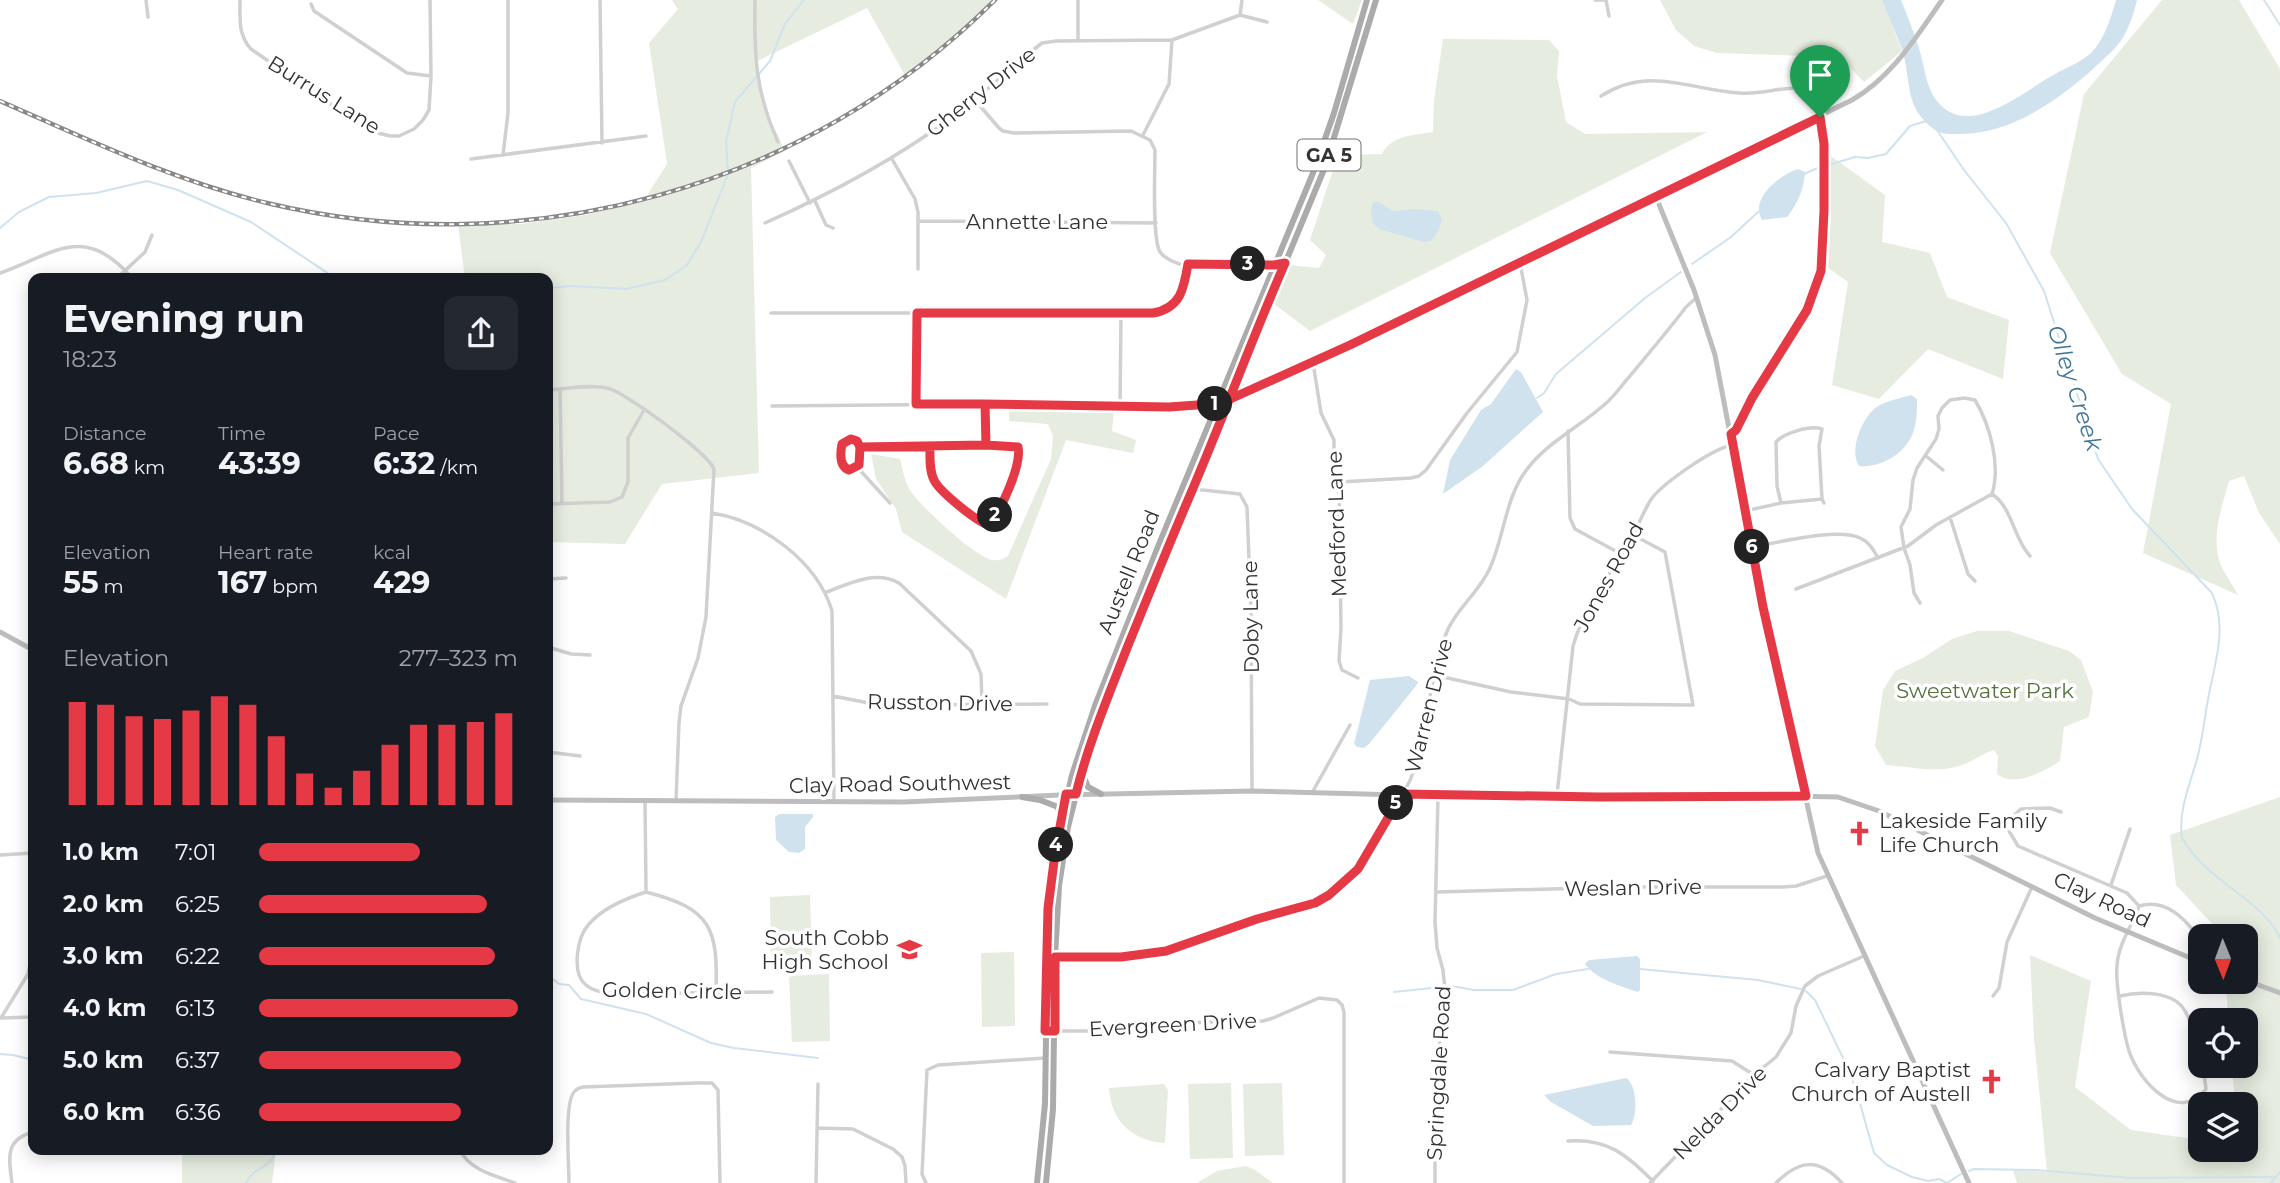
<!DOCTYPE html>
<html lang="en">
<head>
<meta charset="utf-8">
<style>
  :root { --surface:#171b24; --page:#242831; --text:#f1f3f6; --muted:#9ea1a6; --accent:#e63946 }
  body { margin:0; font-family:Montserrat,sans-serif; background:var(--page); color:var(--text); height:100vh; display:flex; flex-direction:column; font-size:26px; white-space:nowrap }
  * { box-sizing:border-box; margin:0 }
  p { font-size:23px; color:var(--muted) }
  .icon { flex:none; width:38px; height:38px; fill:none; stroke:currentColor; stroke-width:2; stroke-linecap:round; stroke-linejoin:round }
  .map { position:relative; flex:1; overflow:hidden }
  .side { position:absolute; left:28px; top:273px; width:525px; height:882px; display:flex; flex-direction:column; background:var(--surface); border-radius:14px; box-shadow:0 4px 18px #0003 }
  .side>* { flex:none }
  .needle { width:46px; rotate:179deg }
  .controls { position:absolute; left:2188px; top:924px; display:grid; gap:14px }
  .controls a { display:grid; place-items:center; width:70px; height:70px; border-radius:14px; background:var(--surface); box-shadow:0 4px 18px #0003; font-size:35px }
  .pin { position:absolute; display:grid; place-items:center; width:60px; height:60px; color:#fff; margin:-72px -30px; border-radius:50% 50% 50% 0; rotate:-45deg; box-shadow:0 0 7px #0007 }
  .pin .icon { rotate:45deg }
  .km { position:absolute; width:35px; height:35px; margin:-18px; border-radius:50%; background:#222; color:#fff; font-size:19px; line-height:35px; text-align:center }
  .round { display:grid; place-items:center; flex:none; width:74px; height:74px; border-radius:14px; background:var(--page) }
  .summary { display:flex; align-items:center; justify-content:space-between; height:119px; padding:0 35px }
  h1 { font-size:38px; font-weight:700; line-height:52px }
  .metrics { display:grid; grid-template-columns:repeat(3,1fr); gap:10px; height:119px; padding:7px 35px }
  .metrics div { display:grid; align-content:center }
  .metrics b { font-size:30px; font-weight:700 }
  .metrics small { font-size:19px; font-weight:400 }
  .metrics p { font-size:19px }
  .chart { height:196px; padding:14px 35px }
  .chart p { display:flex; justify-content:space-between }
  .chart svg { width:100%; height:126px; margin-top:7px; stroke:var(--accent); stroke-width:6 }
  ul { padding:0 35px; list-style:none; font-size:23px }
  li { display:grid; grid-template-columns:112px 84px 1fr; align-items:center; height:52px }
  li i { height:18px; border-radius:9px; background:var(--accent) }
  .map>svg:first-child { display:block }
</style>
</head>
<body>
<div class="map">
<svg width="2280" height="1183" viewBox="0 0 2280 1183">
  <rect width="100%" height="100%" fill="#fff"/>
  <!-- green -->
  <path fill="#e6ecdf" d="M672,0H992L975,18L906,77L867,8L755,62L768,115L785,151L751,168L759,473L662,484L625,544L548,542V278H465L458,225L521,224L586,215L644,200L667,164L649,43L678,9Z
    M1318,0H1362L1353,24Z
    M1660,0H1882L1902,51L1864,82L1840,57L1717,53L1694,46L1676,30Z
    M2162,0H2239L2280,69V544L2259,513L2244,476L2229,481C2222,506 2210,540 2221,565C2225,575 2233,585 2238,595L2143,553L2171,404L2122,374L2050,253L2084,94Z
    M1443,39L1549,40L1559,51L1557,76L1566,122L1585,134L1707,132L1310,331L1274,304L1289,265L1319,268L1326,255L1310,240L1338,155L1382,154C1391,135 1415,135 1433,132L1434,100Z
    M1824,151L1885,195L1882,242L1930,253L1947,297L2009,320L2003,379L1928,349L1879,399L1832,385L1848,282L1824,265Z
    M1009,408L1114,409L1112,431L1136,440L1133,453L1066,440L1006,599L902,532L896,509L876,479L871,454L900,459C903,469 904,481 910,490C920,506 974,556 992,560C999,561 1002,560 1008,556L1051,459L1053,436L1048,424L1009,421Z
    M1977,631H2009L2069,651L2081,660L2093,692L2089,717L2064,727L2060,761C2043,772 2015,788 1997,774L1998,756L1994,750C1984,753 1978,758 1969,762C1944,775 1913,767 1886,765L1875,746L1883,690L1895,671L1923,658L1952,639Z
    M2280,797V1183H2017L2013,1170L2047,1172L2034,1038L2030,955L2091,981L2075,1087L2131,1130L2200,1140V1150H2245V1104H2235L2232,1066H2245V1020H2228L2226,982H2245V936H2221L2220,932L2176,885L2170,835Z
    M810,895L812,968L771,969L770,897Z
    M1014,952L1015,1026L982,1027L981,953Z
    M829,974L830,1041L792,1042L789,976Z
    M1231,1083L1233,1158L1190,1159L1188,1084Z
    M1282,1083L1284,1155L1245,1156L1243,1084Z
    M1164,1084L1168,1090L1165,1143C1132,1141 1111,1121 1109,1088Z
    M182,1150H276L272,1183H182Z
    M1246,1166L1255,1170L1273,1183H1197L1217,1171Z"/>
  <!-- water -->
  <path fill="#cfe2ee" d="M1882,0H1901C1907,15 1913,30 1918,45C1926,69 1925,96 1948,111C1978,130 2025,91 2050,77C2063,69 2080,63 2091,53C2104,40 2111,18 2116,0H2137C2134,13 2129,28 2122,39C2114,51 2102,60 2092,70C2055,102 2012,133 1961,134C1952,134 1943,135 1935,130C1903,107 1912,81 1902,49C1896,33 1888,17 1882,0Z
    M1798,169L1805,172C1804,189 1798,203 1787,217L1762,220C1749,198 1780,175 1798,169Z
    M1377,201L1393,211L1414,209L1438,211L1442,220L1438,232L1431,241L1424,242L1379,229L1373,223L1371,210L1373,203Z
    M1516,369L1521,372L1543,412L1483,466L1443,494L1450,460L1481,410L1491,404Z
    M1911,395L1917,399C1917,410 1917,422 1913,433C1905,454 1881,468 1859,466C1849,451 1861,421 1874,409C1882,402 1900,398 1911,395Z
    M1409,676L1418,682L1416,686L1369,744L1364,748L1357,747L1354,744L1370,680Z
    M779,814H813V817L805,827V849L799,853L789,852L776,840L775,817Z
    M1637,956L1640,959V990L1638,992C1622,987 1594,978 1585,964L1589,960Z
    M1626,1078C1637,1085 1638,1113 1631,1125L1593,1126L1551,1102L1544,1095Z"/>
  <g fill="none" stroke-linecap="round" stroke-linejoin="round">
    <!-- stream -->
    <path stroke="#cfe2ee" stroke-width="2" d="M2264,0L2280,25
      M1937,130L1964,170L2006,223L2044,291L2098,459L2132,509L2212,593C2229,630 2213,667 2207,705C2204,722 2202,741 2197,759C2190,784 2178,811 2182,838C2207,882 2261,898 2280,938
      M1825,166L1855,157L1868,158L1886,154L1910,126L1926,121
      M1804,174L1820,167
      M0,228L19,212L49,197L96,193L147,181L178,190L251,222L335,278
      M1692,264L1731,237L1758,212
      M548,288L573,286L626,289L665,280L687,265L701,242L728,174L726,141L735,102L770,61L785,24L804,0
      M1537,398L1544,393L1556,374L1645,298L1681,272
      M1640,969L1758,980L1801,989
      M548,975L559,984L569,985L581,999L646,1014L711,1043L734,1048L818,1058
      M1806,991L1815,1000L1845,1062L1856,1089L1874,1153L1887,1165L1912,1177L1928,1181L1939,1179L1947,1183
      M1394,992L1451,986L1474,990H1513L1556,974L1588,969
      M0,1054L13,1055L33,1060
      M1969,1171L1974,1169L2036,1170L2131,1178L2275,1177
      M246,1183C254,1165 270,1171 276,1150
      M1947,1183L1961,1174
      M2271,1183L2280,1172"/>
    <!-- street -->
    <path stroke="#d0d0d0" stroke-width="3.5" d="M146,0L148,17
      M240,0C240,19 238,35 251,49L354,120L378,133L390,136H399L414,129L423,120L429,110L431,76L407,73L314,11L311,4
      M430,0L431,76
      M600,0L602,143
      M755,0C754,54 755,91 778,142
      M1078,0V41
      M1595,0H1606L1609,16
      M1240,15L1267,22
      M1601,96C1649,65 1689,90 1739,93C1761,95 1780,87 1799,88L1811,99L1822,122L1824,210L1821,271L1807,310L1752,398L1736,430L1731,434
      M974,99L999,128L1003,131L1014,133L1131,131L1150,140L1155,150C1155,169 1152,240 1160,252C1165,259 1172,261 1179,264L1274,265L1284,263
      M1143,135L1169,84L1172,40
      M503,155L508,113V0
      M471,159L646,136
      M892,159L915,199L918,212V269
      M789,161L810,203
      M815,201L826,225L833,228
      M918,221L1156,223
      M765,223C830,194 894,160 951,118C983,95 1011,67 1042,43L1056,41L1172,40L1240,15L1242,0
      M0,273C54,254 84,222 132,278
      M117,278L145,252L152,235
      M771,313H1153C1181,309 1184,288 1187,264
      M1313,363L1321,413L1334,440V474L1339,482L1341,628L1339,661L1342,670L1358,678
      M548,390C566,389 589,384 607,388C624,391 708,453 714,469L706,617L698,658L681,706L679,723L676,801
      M560,390L562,503
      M916,404L917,313
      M985,404L986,445
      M772,406L985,404L1120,407L1217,403
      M1120,407L1121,314
      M1568,431L1570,518L1575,529L1621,554
      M848,439L857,441L860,447L859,465L852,469H846L841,462L842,444Z
      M860,447L1011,445L1018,447C1022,465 1001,510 989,525C978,523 939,490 934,480C929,470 930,457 930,447
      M1926,456L1943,470
      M857,467L890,503
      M1339,482L1411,478L1419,476L1426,470L1467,413L1517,352L1527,300L1520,263
      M1193,489L1240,494L1247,507L1251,612L1252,791
      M1992,494C2013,508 2013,538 2030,556
      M1781,503L1777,486L1776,442C1784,433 1810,425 1822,429L1819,446L1822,499
      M548,504L610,502L622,497L628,482V438L644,410
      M1745,511L1781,503L1822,499L1824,503
      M712,513C762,521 817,561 832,611L834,802
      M1950,517L1968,574L1975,581
      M1752,547C1777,543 1838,527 1860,538C1869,542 1873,549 1878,558
      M548,579L566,578
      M1796,589L1908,546L1936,525L1992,494
      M827,592C850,583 876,570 899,583L971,651L981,674L982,703
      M1920,603L1914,593L1910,565L1904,548L1901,527L1910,509L1913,480L1917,468L1936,439L1939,429L1938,416L1942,408L1950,400L1964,398L1975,400C1990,425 2001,465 1992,494
      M548,647L571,654L590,655
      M1434,675L1511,692L1569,699L1580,704L1693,705L1665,552L1633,535
      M833,696L879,705L1047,704
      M548,752L580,756
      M1313,791L1350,725
      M1557,795L1573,646C1584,607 1612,572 1632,537C1639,524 1644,510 1652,498C1665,482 1713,448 1733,445
      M645,800L646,892
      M2061,812L2050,808L2021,809L2012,817L2009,831L2018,846L2127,893L2139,906C2132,926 2118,944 2117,966C2115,982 2124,1035 2129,1051C2139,1081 2178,1125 2206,1089L2203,1066
      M0,855L33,853
      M2111,885L2130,829
      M646,892C627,898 602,909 589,924C577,937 571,973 586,985C594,992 607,993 618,994L772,992
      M646,892C712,909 718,928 716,993
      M1437,892L1621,887H1783L1796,886L1827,876
      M2139,906C2163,899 2181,914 2195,933
      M1055,957C1091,957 1130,960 1166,951C1198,943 1228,927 1261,918C1283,911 1311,908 1331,894C1361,873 1374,841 1392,809C1398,799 1407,789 1411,778C1429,730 1428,676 1448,629C1459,606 1480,591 1490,568C1503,539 1505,505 1521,478C1541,445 1577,429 1604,405C1614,397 1621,386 1629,377C1648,354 1668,331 1686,307L1696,298
      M1993,996L1999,988L2007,942L2032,887
      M2120,996C2140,991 2174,991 2185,1011C2193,1024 2196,1039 2200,1053
      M1,1018L28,974L33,951
      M2,1018L33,1017
      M1055,1031H1118L1204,1022L1263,1021L1273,1018L1319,998L1337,1000L1342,1005L1344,1012V1183
      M1610,1052L1732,1061L1754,1075
      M817,1128L853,1129L893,1149L902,1157L905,1166L906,1183
      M1568,1141C1608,1138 1626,1155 1653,1181
      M460,1150C469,1170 496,1176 515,1183
      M12,1183C9,1159 4,1140 33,1132
      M569,1183C569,1165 564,1104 574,1092C577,1088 579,1088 583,1087L696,1083H712L718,1090L720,1183
      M816,1183L818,1084
      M926,1183L922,1174L927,1070L938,1065L1045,1058
      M1435,1183V1091L1445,989L1443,970L1437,948L1435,922L1438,796
      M1650,1183L1754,1075L1776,1057L1791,1033L1796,1006L1805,986L1818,976L1864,956
      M1776,1183C1800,1159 1819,1158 1842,1183"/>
    <!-- secondary -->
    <path stroke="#bdbdbd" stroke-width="5" d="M1656,197L1694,290L1715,355L1763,607L1818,853L1969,1183
      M1217,403L1278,379L1350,345L1852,100C1892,77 1916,37 1942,0
      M0,632L33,650
      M548,800L904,802L1060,795L1252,791L1438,796L1739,795L1838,797L1879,811L2095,918L2200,962
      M2245,980L2280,993"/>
    <!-- primary -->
    <path stroke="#ababab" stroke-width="6" d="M1237,379L1240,387L1252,390
      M1082,773L1088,787L1101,794
      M1022,797L1040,800L1058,807L1060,816
      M1037,1183L1045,1104L1048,908L1057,841L1072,775L1096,703L1157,549L1313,173L1334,113L1367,0
      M1046,1183L1053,1109L1055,957L1059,886L1068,827L1083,767L1100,717L1161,563L1325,167L1376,0"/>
    <defs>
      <path id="rail" d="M0,101C87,139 174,181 267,203C526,265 806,189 995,0"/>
    </defs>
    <!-- rail casing -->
    <use href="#rail" stroke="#888" stroke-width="4.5"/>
    <!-- rail -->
    <use href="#rail" stroke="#fff" stroke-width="2" stroke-dasharray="5" stroke-linecap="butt"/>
  </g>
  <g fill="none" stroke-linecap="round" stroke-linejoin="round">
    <defs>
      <path id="route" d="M1820,117L1350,345L1228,400L1211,404L1169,407L985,404L986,445L860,447L857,441L851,439L842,444C840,454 839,466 849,470L859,465L860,447H930C930,457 929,470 934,480C939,491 978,523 989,525C1001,510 1022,465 1018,447L986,445L985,404H916L917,313H1153C1181,308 1184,288 1188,264L1274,265L1285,263C1251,341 1222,421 1188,500C1167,549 1147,599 1127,648C1108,697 1088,744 1076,794H1066L1055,854L1048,908L1045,1031H1055V957H1121L1166,951L1257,919L1315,903L1329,895L1358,869L1402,794L1599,797L1806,796L1763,607L1731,434L1736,430L1752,398L1807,310L1821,271L1824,211V144L1820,117"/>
    </defs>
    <!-- route casing -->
    <use href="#route" stroke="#fff" stroke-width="14"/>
    <!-- route -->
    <use href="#route" stroke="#e63946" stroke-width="9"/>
  </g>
  <!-- icons -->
  <defs>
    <symbol id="church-bare" viewBox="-9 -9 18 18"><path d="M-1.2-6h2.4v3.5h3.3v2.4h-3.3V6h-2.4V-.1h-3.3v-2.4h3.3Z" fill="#e63946" stroke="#fff" stroke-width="2.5" paint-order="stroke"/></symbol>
    <symbol id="school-bare" viewBox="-9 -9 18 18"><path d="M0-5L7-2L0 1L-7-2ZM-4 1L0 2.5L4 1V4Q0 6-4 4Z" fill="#e63946" stroke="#fff" stroke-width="2.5" paint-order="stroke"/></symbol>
  </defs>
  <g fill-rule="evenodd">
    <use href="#church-bare" x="1842" y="816" width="35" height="35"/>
    <use href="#school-bare" x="892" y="932" width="35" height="35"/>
    <use href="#church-bare" x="1974" y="1064" width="35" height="35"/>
  </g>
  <g text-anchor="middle" stroke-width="7" stroke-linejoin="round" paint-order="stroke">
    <!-- shield labels -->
    <rect fill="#fff" stroke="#707070" stroke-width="2" x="1297.5" y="139.5" width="63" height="31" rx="5"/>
    <g font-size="19" font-weight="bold" fill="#333">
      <text x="1329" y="162">GA 5</text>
    </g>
    <!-- street labels -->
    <g font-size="21" fill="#333" stroke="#fff">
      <text transform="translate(981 92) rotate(-38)" y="7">Gherry Drive</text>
      <text transform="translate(324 95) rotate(32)" y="7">Burrus Lane</text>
      <text x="1037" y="229">Annette Lane</text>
      <text transform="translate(1337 524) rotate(-92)" y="7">Medford Lane</text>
      <text transform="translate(1129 572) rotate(-68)" y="7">Austell Road</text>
      <text transform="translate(1609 577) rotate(-61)" y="7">Jones Road</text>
      <text transform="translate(1251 617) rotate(-91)" y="7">Doby Lane</text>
      <text transform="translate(940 703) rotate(1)" y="7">Russton Drive</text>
      <text transform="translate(1429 706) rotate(-76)" y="7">Warren Drive</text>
      <text transform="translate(900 784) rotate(-1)" y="7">Clay Road Southwest</text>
      <text transform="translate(1633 888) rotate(-1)" y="7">Weslan Drive</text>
      <text transform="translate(2102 900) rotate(25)" y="7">Clay Road</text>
      <text transform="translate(672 991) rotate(1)" y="7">Golden Circle</text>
      <text transform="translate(1173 1025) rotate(-3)" y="7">Evergreen Drive</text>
      <text transform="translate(1439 1073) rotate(-87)" y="7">Springdale Road</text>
      <text transform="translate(1720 1113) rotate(-45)" y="7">Nelda Drive</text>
    </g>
    <!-- park labels -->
    <g font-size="21" fill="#56703f" stroke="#fff">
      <text x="1985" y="698">Sweetwater Park</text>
    </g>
    <!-- poi labels -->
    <g font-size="21" fill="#333" stroke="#fff" text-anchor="end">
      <text x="1879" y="828" text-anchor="start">Lakeside Family<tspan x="1879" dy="24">Life Church</tspan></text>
      <text x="889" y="945">South Cobb<tspan x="889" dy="24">High School</tspan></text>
      <text x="1971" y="1077">Calvary Baptist<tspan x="1971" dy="24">Church of Austell</tspan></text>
    </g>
    <!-- water labels -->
    <g font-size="23" font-style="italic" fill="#3f7597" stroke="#fff">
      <text transform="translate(2075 388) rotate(72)" y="8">Olley Creek</text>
    </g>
  </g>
</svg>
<div class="controls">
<a><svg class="needle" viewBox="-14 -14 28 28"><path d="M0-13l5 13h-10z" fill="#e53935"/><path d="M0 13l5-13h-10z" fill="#9ea1a6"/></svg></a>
<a><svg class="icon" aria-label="locate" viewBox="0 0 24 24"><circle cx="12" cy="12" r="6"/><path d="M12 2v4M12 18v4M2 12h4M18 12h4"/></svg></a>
<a><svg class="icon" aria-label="layers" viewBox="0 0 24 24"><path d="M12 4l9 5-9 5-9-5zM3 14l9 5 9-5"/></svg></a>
</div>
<div class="pin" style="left:1820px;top:117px;background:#1e9e55"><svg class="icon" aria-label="arrive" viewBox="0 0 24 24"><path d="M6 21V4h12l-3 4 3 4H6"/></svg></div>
<b class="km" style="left:1215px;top:404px">1</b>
<b class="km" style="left:995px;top:515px">2</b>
<b class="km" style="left:1248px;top:264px">3</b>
<b class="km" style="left:1056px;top:845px">4</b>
<b class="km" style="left:1396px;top:803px">5</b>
<b class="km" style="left:1752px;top:547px">6</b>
<section class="side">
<div class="summary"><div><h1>Evening run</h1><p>18:23</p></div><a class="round"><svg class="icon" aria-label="share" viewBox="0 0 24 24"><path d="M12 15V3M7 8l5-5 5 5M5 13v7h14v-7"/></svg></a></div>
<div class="metrics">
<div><p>Distance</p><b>6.68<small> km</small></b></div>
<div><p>Time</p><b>43:39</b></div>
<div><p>Pace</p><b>6:32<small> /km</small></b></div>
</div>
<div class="metrics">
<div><p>Elevation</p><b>55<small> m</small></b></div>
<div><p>Heart rate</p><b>167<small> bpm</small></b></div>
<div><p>kcal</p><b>429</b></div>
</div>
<div class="chart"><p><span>Elevation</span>277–323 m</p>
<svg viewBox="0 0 160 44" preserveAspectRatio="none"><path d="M5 44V8M15 44V9M25 44V13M35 44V14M45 44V11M55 44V6M65 44V9M75 44V20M85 44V33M95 44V38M105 44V32M115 44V23M125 44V16M135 44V16M145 44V15M155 44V12"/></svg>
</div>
<ul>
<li><b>1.0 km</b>7:01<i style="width:62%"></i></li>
<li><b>2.0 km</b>6:25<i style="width:88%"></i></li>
<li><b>3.0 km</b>6:22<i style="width:91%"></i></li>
<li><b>4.0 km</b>6:13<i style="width:100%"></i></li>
<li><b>5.0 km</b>6:37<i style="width:78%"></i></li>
<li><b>6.0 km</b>6:36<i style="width:78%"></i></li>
</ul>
</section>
</div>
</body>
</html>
